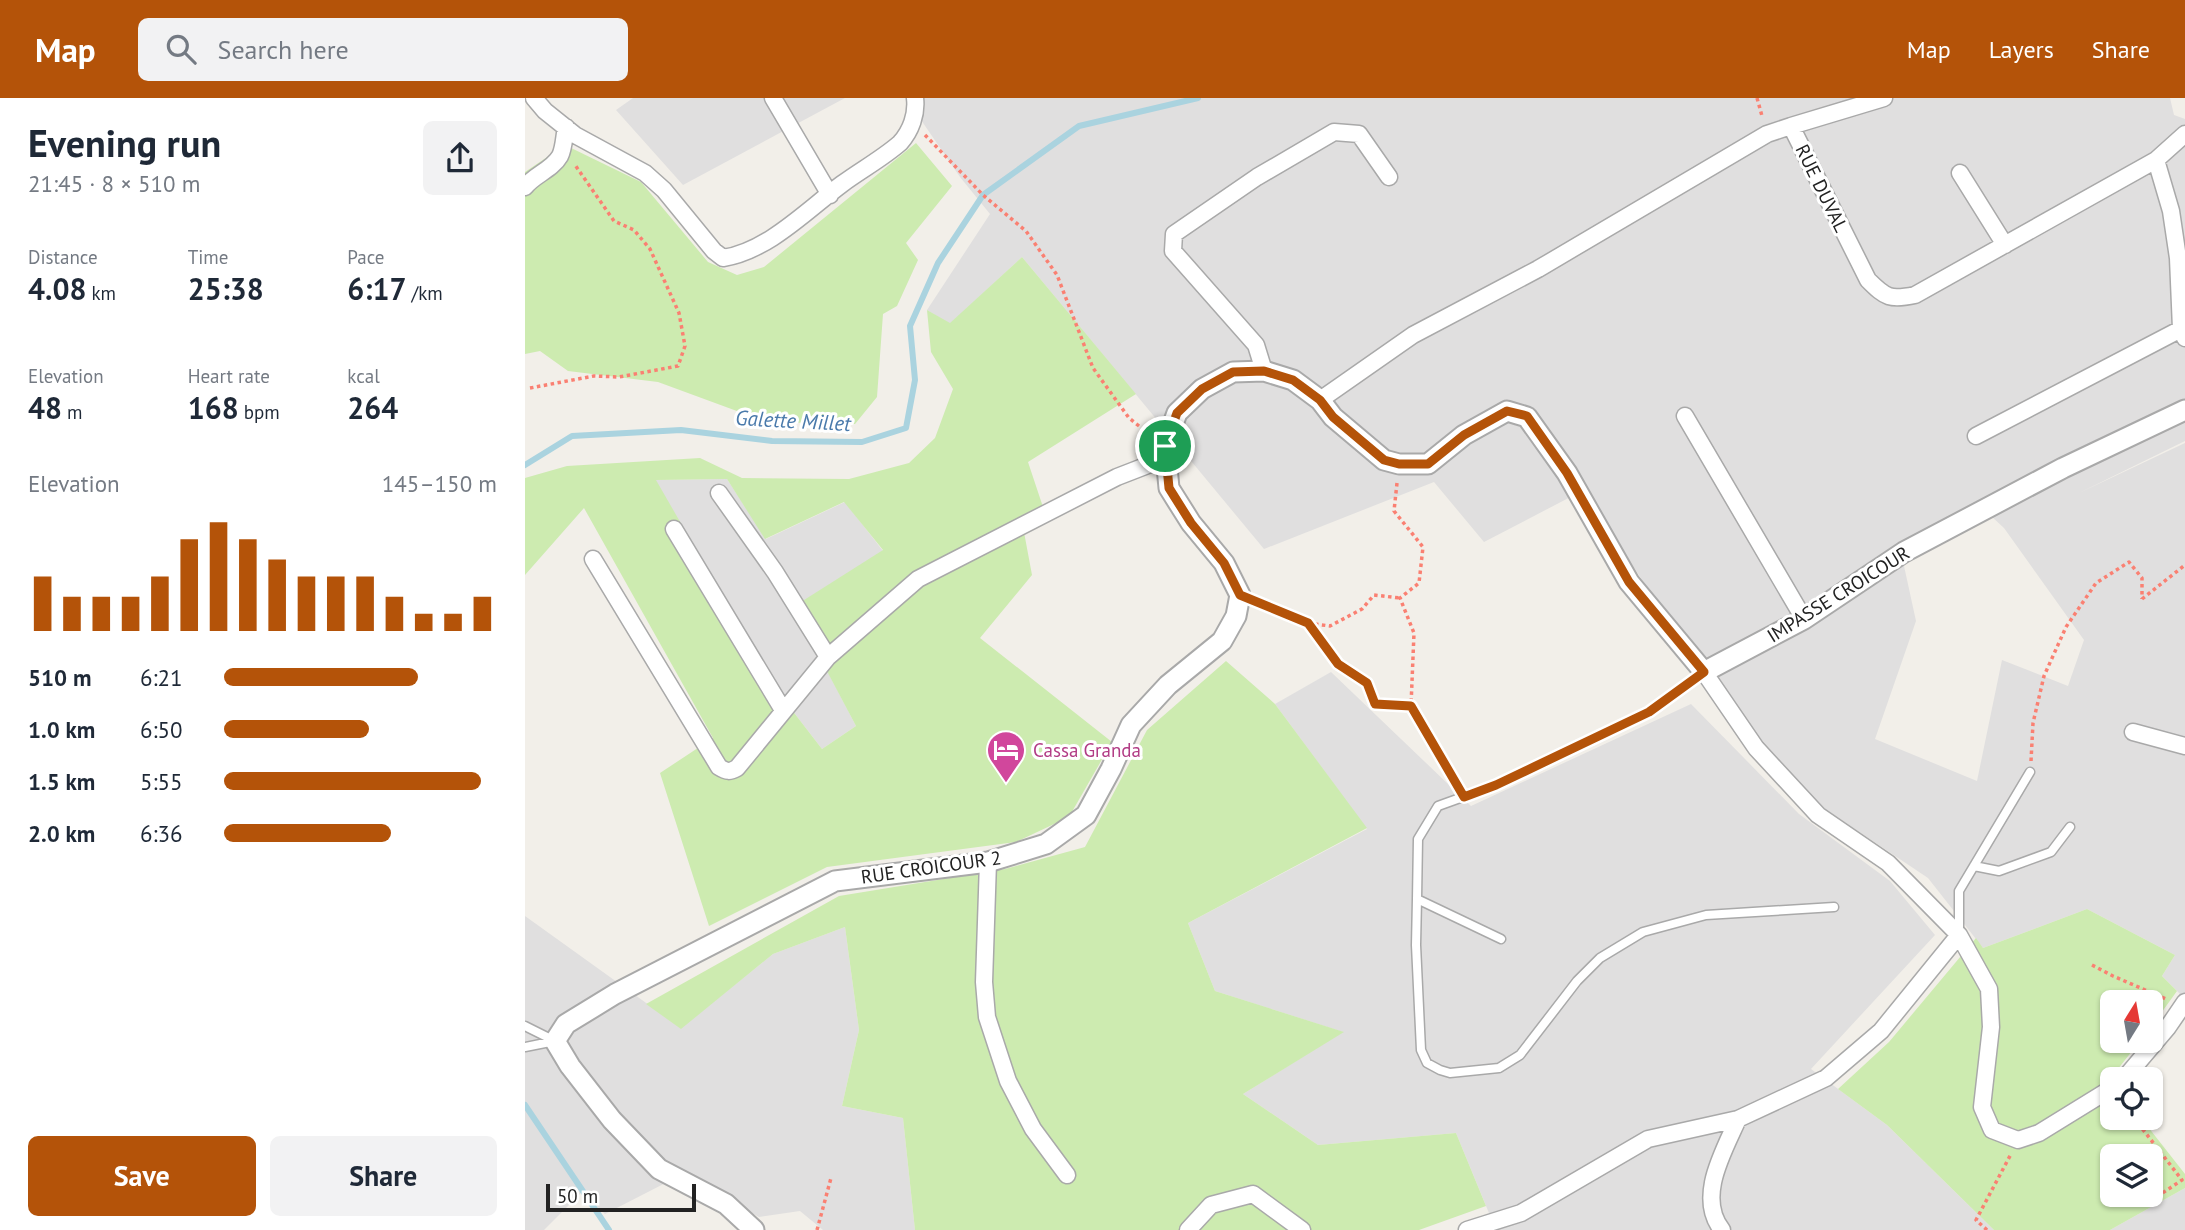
<!DOCTYPE html>
<html lang="en">
<head>
<meta charset="utf-8">
<style>
  :root { --surface:#fff; --page:#f2f2f3; --text:#1f2937; --muted:#747a83; --accent:#b45309 }
  body { margin:0; font-family:"PT Sans",sans-serif; background:var(--page); color:var(--text); height:100vh; display:flex; flex-direction:column; font-size:26px; white-space:nowrap }
  * { box-sizing:border-box; margin:0 }
  p { font-size:23px; color:var(--muted) }
  .icon { flex:none; width:38px; height:38px; fill:none; stroke:currentColor; stroke-width:2; stroke-linecap:round; stroke-linejoin:round }
  .map { position:relative; flex:1; overflow:hidden }
  .sheet { display:flex; flex-direction:column; background:var(--surface); width:525px }
  .sheet>* { flex:none }
  .needle { width:46px; rotate:11deg }
  .controls { position:absolute; left:1575px; top:892px; display:grid; gap:14px }
  .controls a { display:grid; place-items:center; width:63px; height:63px; border-radius:10px; background:var(--surface); box-shadow:0 2px 5px #0004; font-size:35px }
  .scale { position:absolute; left:21px; bottom:18px; width:150px; box-sizing:border-box; padding-left:7px; border:4px solid #222; border-top:0; font-size:19px; line-height:24px; white-space:nowrap; color:#222; -webkit-text-stroke:5px #fff; paint-order:stroke }
  .pin { position:absolute; display:grid; place-items:center; width:60px; height:60px; color:#fff; margin:-30px; border:4px solid #fff; border-radius:50%; box-shadow:0 2px 7px #0007 }
  .round { display:grid; place-items:center; flex:none; width:74px; height:74px; border-radius:10px; background:var(--page) }
  .headline { display:flex; align-items:center; justify-content:space-between; height:119px; padding:0 28px }
  h1 { font-size:38px; font-weight:700; line-height:52px }
  .metrics { display:grid; grid-template-columns:repeat(3,1fr); gap:10px; height:119px; padding:7px 28px }
  .metrics div { display:grid; align-content:center }
  .metrics b { font-size:30px; font-weight:700 }
  .metrics small { font-size:19px; font-weight:400 }
  .metrics p { font-size:19px }
  .chart { height:196px; padding:14px 28px }
  .chart p { display:flex; justify-content:space-between }
  .chart svg { width:100%; height:126px; margin-top:7px; stroke:var(--accent); stroke-width:6 }
  .action { display:flex; gap:14px; margin-top:auto; padding:14px 28px }
  .action a { flex:1; height:80px; border-radius:10px; background:var(--accent); color:#fff; font-size:28px; font-weight:700; line-height:80px; text-align:center }
  .action a+a { background:var(--page); color:var(--text) }
  ul { padding:0 28px; list-style:none; font-size:23px }
  li { display:grid; grid-template-columns:112px 84px 1fr; align-items:center; height:52px }
  li i { height:18px; border-radius:9px; background:var(--accent) }
  header { display:flex; align-items:center; gap:42px; box-sizing:border-box; height:98px; padding:0 35px; background:var(--accent); color:#fff }
  header strong { font-size:33px }
  nav { display:flex; gap:38px; margin-inline-start:auto; font-size:24px }
  .search { width:490px; height:63px; background:var(--page); display:flex; align-items:center; gap:18px; box-sizing:border-box; padding:0 24px; border-radius:10px; color:var(--muted); font-size:26px }
  main { display:flex; flex:1; min-height:0 }
  .map>svg:first-child { display:block }
</style>
</head>
<body>
<header>
<strong>Map</strong>
<div class="search"><svg class="icon" aria-label="search" viewBox="0 0 24 24"><circle cx="10" cy="10" r="6"/><path d="M15 15l6 6"/></svg>Search here</div>
<nav><a>Map</a><a>Layers</a><a>Share</a></nav>
</header>
<main>
<section class="sheet">
<div class="headline"><div><h1>Evening run</h1><p>21:45 · 8 × 510 m</p></div><a class="round"><svg class="icon" aria-label="share" viewBox="0 0 24 24"><path d="M12 15V3M7 8l5-5 5 5M5 13v7h14v-7"/></svg></a></div>
<div class="metrics">
<div><p>Distance</p><b>4.08<small> km</small></b></div>
<div><p>Time</p><b>25:38</b></div>
<div><p>Pace</p><b>6:17<small> /km</small></b></div>
</div>
<div class="metrics">
<div><p>Elevation</p><b>48<small> m</small></b></div>
<div><p>Heart rate</p><b>168<small> bpm</small></b></div>
<div><p>kcal</p><b>264</b></div>
</div>
<div class="chart"><p><span>Elevation</span>145–150 m</p>
<svg viewBox="0 0 160 44" preserveAspectRatio="none"><path d="M5 44V25M15 44V32M25 44V32M35 44V32M45 44V25M55 44V12M65 44V6M75 44V12M85 44V19M95 44V25M105 44V25M115 44V25M125 44V32M135 44V38M145 44V38M155 44V32"/></svg>
</div>
<ul>
<li><b>510 m</b>6:21<i style="width:71%"></i></li>
<li><b>1.0 km</b>6:50<i style="width:53%"></i></li>
<li><b>1.5 km</b>5:55<i style="width:94%"></i></li>
<li><b>2.0 km</b>6:36<i style="width:61%"></i></li>
</ul>
<div class="action"><a>Save</a><a>Share</a></div>
</section>
<div class="map">
<svg width="1660" height="1132" viewBox="0 0 1660 1132">
  <rect width="100%" height="100%" fill="#f2efe9"/>
  <!-- residential -->
  <path fill="#e0dfdf" fill-rule="evenodd" d="M108,0H320L158,87L91,12Z
    M381,0H1645L1649,17L1660,21V343L1554,395L1660,345V901L1637,878L1650,857L1562,811L1458,850L1403,780L1300,711L1212,622L1057,393L959,444L909,384L739,451L497,159L425,226L402,212L465,116L435,79ZM1453,406L1479,430L1559,542L1543,588L1477,562L1452,683L1350,641L1391,523L1374,445Z
    M202,381L241,441L320,404L358,453L269,509L331,628L297,651L253,594L130,382Z
    M806,574L946,708L1166,606L1274,716L1365,783L1410,837L1286,971L1362,1027L1469,1132H941L966,1120L931,1035L793,1047L718,996L818,934L690,893L663,825L842,731L750,606Z
    M0,818L156,930L248,856L320,829L334,932L317,1008L378,1020L390,1132H298L275,1113L234,1119L160,1075L80,1116L57,1094L19,1132H0Z
    M1660,1090V1132H1585Z"/>
  <!-- grass -->
  <path fill="#cdebb0" fill-rule="evenodd" d="M391,45L427,88L381,145L393,162L372,208L358,216L352,299L330,326L242,324L133,284L43,273L15,253L0,256V74L40,47L116,84L183,164L212,177L239,169Z
    M497,159L611,296L503,364L518,409L496,418L507,477L455,540L587,644L544,719L491,744L302,769L184,828L135,675L188,640L59,410L0,477V380L42,368L175,360L217,380L324,381L384,365L410,340L428,291L406,254L402,212L425,225ZM202,381L240,441L319,404L358,452L268,509L331,628L297,651L253,594L131,382Z
    M701,563L750,606L842,730L663,825L690,893L819,934L718,996L793,1047L931,1035L961,1108L894,1132H390L378,1020L317,1008L334,932L320,829L248,856L156,931L121,906L314,798L480,771L560,749L622,632Z
    M1562,811L1650,857L1637,878L1652,893L1626,929V905H1587V943H1615L1585,981L1587,984V1020H1616L1660,1076V1090L1585,1132H1469L1362,1027L1313,991L1364,944L1451,840L1458,850ZM1587,1059H1626V1097H1587Z"/>
  <g fill="none" stroke-linecap="round" stroke-linejoin="round">
    <!-- stream -->
    <path stroke="#aad3df" stroke-width="6" d="M0,367L47,338L156,332L247,343L337,344L381,330L390,282L385,228L413,165L458,97L554,28L673,0
      M0,1007L84,1132"/>
    <defs>
      <path id="service" d="M1449,768L1474,773L1526,754L1545,729
        M892,801L891,847L896,952L902,965L915,972L925,975L974,970L995,957L1052,883L1075,860L1118,834L1181,817L1309,809
        M1434,834V793L1505,674
        M976,841L892,801L893,741L913,708L971,687L1124,614L1179,574
        M0,928L30,943
        M0,949L30,943"/>
      <path id="minor" d="M9,0L20,13L50,37L120,75L139,92L189,153L198,160C243,153 282,112 317,86C336,72 358,60 375,45C386,33 392,16 390,0
        M248,0L305,97
        M1266,28L1359,0
        M1631,62L1660,36
        M1435,75L1480,147
        M0,89C9,77 27,72 35,58C39,50 39,39 41,29
        M739,273L731,247L648,153L649,136L732,79L809,34L834,36L864,79
        M795,302L888,237L1013,171L1242,36L1266,28L1343,182C1361,200 1365,202 1390,197L1631,62L1646,113L1653,160L1656,231L1660,240
        M1160,318L1279,521
        M1451,338L1656,231
        M194,395L250,474L303,559L393,481L592,379L641,360
        M149,431L258,612
        M68,461L194,669C202,674 205,674 212,670L303,559
        M1179,574L1231,650L1293,717L1363,765L1434,837L1464,891L1466,929L1457,1009L1467,1032L1493,1042L1514,1035L1587,990
        M1608,634L1660,648
        M463,764L459,884L462,919L483,983L508,1031L542,1077
        M1598,982L1643,929L1660,904
        M663,1132L686,1107L728,1096L777,1132
        M942,1132L996,1115L1123,1041L1213,1021L1301,980L1356,933L1434,837
        M1197,1132C1171,1099 1199,1053 1213,1021"/>
      <path id="tertiary" d="M229,1132L201,1106L134,1071L87,1022L45,968L30,943L41,926L90,896L310,783L463,764L521,746L561,717L586,671L606,627L643,587L697,543L711,518L715,497L699,465L666,425L644,390L640,348L652,315L677,291L708,274L739,273L768,282L795,302L808,319L859,362L874,366H903L939,337L982,313L1002,319L1042,375L1104,484L1179,574L1279,521L1379,454L1538,370L1660,312"/>
    </defs>
    <!-- service casing -->
    <use href="#service" stroke="#a9a9a9" stroke-width="11"/>
    <!-- minor casing -->
    <use href="#minor" stroke="#a9a9a9" stroke-width="19"/>
    <!-- tertiary casing -->
    <use href="#tertiary" stroke="#a9a9a9" stroke-width="23"/>
    <!-- path -->
    <path stroke="#fa8072" stroke-width="3.5" stroke-dasharray="3.5 3.5" stroke-linecap="butt" d="M1232,0L1237,18
      M400,37L458,97L501,133L532,177L568,270L604,320L624,336
      M5,290L69,278L94,279L153,268L160,248L154,215L125,151L109,132L89,123L50,67
      M872,385L869,413L898,449L894,485L875,500L889,535L886,608
      M1617,501L1660,467
      M733,504L783,525L813,566L842,585L850,606L886,608L932,687
      M783,525L805,528L837,511L849,497L875,500
      M1506,663L1508,625L1519,578L1541,529L1571,485L1604,464L1617,480V501
      M1567,867L1588,878L1641,901
      M1609,1020L1657,1082L1627,1102
      M292,1132L306,1080
      M1462,1132L1451,1122L1486,1056"/>
    <!-- service -->
    <use href="#service" stroke="#fff" stroke-width="8"/>
    <!-- minor -->
    <use href="#minor" stroke="#fff" stroke-width="16"/>
    <!-- tertiary -->
    <use href="#tertiary" stroke="#fff" stroke-width="19"/>
  </g>
  <g fill="none" stroke-linecap="round" stroke-linejoin="round">
    <defs>
      <path id="route" d="M739,273L768,282L795,302L808,319L859,362L874,366H903L939,337L982,313L1002,318L1042,375L1104,484L1179,574L1124,614L971,687L939,699L886,608L850,606L842,585L813,566L783,525L715,497L699,465L666,425L644,390L640,348L652,315L677,291L708,274Z"/>
    </defs>
    <!-- route casing -->
    <use href="#route" stroke="#fff" stroke-width="14"/>
    <!-- route -->
    <use href="#route" stroke="#b45309" stroke-width="9"/>
  </g>
  <!-- icons -->
  <defs>
    <symbol id="hotel-pin" viewBox="-11 -11 22 30"><path d="M0 17L-7.5 6A9.5 9.5 0 1 1 7.5 6Z" fill="#d1479c" stroke="#fff"/><path d="M-6-4.5h1.5V1H6V5H4.5V3h-9V5H-6ZM-4 0a1.8 1.8 0 1 1 3.6 0ZM.5 0V-2.5h3Q6-2.5 6 0Z" fill="#fff"/></symbol>
  </defs>
  <g fill-rule="evenodd">
    <use href="#hotel-pin" x="459" y="630" width="44" height="60"/>
  </g>
  <g text-anchor="middle" stroke-width="6" stroke-linejoin="round" paint-order="stroke">
    <!-- street labels -->
    <g font-size="19" fill="#222" stroke="#fff">
      <text transform="translate(1297 90) rotate(64)" y="7">RUE DUVAL</text>
      <text transform="translate(1313 496) rotate(-32)" y="7">IMPASSE CROICOUR</text>
      <text transform="translate(406 769) rotate(-8)" y="7">RUE CROICOUR 2</text>
    </g>
    <!-- hotel labels -->
    <g font-size="19" fill="#b23c85" stroke="#fff" text-anchor="start">
      <text x="508" y="659">Cassa Granda</text>
    </g>
    <!-- water labels -->
    <g font-size="21" font-style="italic" fill="#4a7aab" stroke="#fff">
      <text transform="translate(268 323) rotate(3)" y="7">Galette Millet</text>
    </g>
  </g>
</svg>
<div class="controls">
<a><svg class="needle" viewBox="-14 -14 28 28"><path d="M0-13l5 13h-10z" fill="#e53935"/><path d="M0 13l5-13h-10z" fill="#747a83"/></svg></a>
<a><svg class="icon" aria-label="locate" viewBox="0 0 24 24"><circle cx="12" cy="12" r="6"/><path d="M12 2v4M12 18v4M2 12h4M18 12h4"/></svg></a>
<a><svg class="icon" aria-label="layers" viewBox="0 0 24 24"><path d="M12 4l9 5-9 5-9-5zM3 14l9 5 9-5"/></svg></a>
</div>
<div class="scale">50 m</div>
<div class="pin" style="left:640px;top:348px;background:#1e9e55"><svg class="icon" aria-label="arrive" viewBox="0 0 24 24"><path d="M6 21V4h12l-3 4 3 4H6"/></svg></div>
</div>
</main>
</body>
</html>
